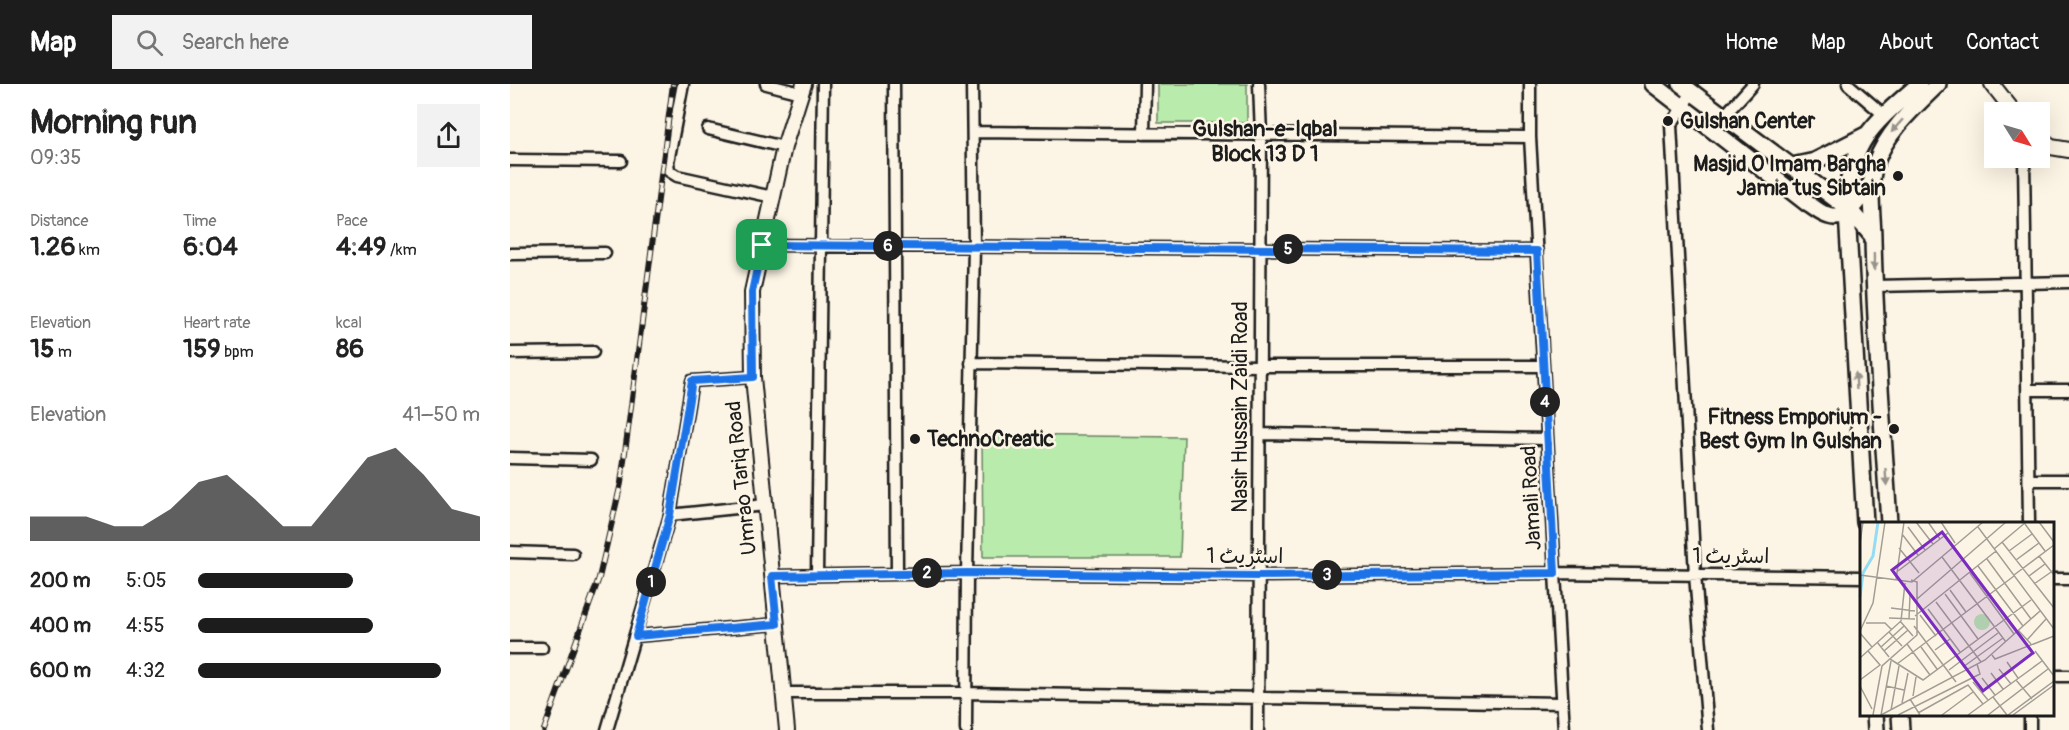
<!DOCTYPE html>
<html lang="en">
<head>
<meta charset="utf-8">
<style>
  :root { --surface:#fff; --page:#f2f2f2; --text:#222; --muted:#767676; --accent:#1c1c1c }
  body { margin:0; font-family:Pangolin,"Playpen Sans Arabic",sans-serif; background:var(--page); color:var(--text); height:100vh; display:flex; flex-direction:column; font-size:22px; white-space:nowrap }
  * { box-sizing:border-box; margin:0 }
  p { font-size:20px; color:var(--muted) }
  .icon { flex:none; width:33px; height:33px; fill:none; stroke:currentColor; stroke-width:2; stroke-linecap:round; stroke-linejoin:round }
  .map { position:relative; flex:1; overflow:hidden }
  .details { display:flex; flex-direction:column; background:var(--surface); width:510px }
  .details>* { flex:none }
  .needle { width:39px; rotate:127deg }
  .fabs { position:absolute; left:1474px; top:18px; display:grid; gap:12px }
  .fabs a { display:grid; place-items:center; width:66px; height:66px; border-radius:0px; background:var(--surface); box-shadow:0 6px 24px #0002; font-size:30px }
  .pin { position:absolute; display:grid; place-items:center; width:51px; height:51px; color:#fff; margin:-26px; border-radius:12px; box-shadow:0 3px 9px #0006 }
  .km { position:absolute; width:30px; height:30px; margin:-15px; border-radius:50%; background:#222; color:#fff; font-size:16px; line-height:30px; text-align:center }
  .round { display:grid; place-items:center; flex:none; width:63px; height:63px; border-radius:0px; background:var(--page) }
  .headline { display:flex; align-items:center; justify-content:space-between; height:102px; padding:0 30px }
  h1 { font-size:33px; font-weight:700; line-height:45px }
  .figures { display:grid; grid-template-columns:repeat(3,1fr); gap:9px; height:102px; padding:6px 30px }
  .figures div { display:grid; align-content:center }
  .figures b { font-size:26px; font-weight:700 }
  .figures small { font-size:16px; font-weight:400 }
  .figures p { font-size:16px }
  .chart { height:168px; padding:12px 30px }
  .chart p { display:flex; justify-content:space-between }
  .chart svg { width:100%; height:108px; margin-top:6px; fill:var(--accent); opacity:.7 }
  ul { padding:0 30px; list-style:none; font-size:20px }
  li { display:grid; grid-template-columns:96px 72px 1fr; align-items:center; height:45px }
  li i { height:15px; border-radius:8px; background:var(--accent) }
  header { display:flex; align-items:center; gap:36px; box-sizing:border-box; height:84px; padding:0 30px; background:var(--accent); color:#fff }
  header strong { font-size:28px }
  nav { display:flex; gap:33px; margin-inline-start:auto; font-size:21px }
  .search { width:420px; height:54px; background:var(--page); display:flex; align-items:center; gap:15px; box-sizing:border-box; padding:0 21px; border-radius:0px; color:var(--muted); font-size:22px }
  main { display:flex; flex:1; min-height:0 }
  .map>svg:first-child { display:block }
</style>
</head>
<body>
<header>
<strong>Map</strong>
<div class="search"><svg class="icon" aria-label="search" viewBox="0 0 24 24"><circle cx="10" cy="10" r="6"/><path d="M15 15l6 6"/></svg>Search here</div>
<nav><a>Home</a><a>Map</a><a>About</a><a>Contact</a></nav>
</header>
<main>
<section class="details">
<div class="headline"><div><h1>Morning run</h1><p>09:35</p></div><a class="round"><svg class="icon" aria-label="share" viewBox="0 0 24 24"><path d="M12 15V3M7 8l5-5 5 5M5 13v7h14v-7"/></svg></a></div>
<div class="figures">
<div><p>Distance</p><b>1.26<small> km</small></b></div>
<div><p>Time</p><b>6:04</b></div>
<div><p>Pace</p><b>4:49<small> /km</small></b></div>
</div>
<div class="figures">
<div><p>Elevation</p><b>15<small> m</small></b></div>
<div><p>Heart rate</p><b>159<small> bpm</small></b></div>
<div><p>kcal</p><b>86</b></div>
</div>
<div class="chart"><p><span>Elevation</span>41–50 m</p>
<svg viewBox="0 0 160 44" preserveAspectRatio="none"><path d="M0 44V34L10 34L20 34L30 38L40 38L50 31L60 20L70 17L80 27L90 38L100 38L110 24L120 10L130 6L140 17L150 31L160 34V44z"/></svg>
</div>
<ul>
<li><b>200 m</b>5:05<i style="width:55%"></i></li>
<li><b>400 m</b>4:55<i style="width:62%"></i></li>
<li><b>600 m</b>4:32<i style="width:86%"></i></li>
</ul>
</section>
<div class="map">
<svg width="1559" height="646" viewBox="0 0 1559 646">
  <rect width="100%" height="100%" fill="#fcf5e5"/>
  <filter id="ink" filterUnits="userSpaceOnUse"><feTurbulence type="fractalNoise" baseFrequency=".0167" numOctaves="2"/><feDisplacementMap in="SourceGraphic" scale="12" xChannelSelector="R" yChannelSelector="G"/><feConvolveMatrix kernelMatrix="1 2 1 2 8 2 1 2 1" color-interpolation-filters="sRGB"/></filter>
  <g filter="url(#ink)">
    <!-- green -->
    <path fill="#b9ebac" stroke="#6a8464" stroke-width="1.5" d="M648,0H737V39H648Z
      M472,351L674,353L670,473H473Z"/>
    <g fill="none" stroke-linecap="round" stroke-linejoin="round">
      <defs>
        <path id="minor" d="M173,0L158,78L159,87L167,92L263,113
          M256,0L291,9
          M384,0L387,489
          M1020,0V53L1054,646
          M1338,0L1374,31
          M1182,8L1161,41L1185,491L1198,646
          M1214,32L1243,0
          M198,45L274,63
          M463,48L1020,53
          M634,50L635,0
          M1514,74L1519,439
          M0,76L111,77
          M252,161L1027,167
          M0,170L95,169
          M1364,202L1559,198
          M0,269L83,268
          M461,279L750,282H1033
          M1518,306H1559
          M750,350L1037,355
          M0,374L81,376
          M1519,396H1559
          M160,431L255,421
          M0,468L63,470
          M307,491L313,0
          M262,492L457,489L749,492L1045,489L1352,493
          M1542,495H1559
          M126,552L267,540
          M0,564H32
          M1542,592H1559
          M273,609H457L1052,619
          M1520,630V646
          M97,646L160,431L182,297L243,293
          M456,646L457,489L464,163L462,0
          M748,646L751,51L749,0"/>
        <path id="tertiary" d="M1482,0L1504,28
          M1530,54L1541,63L1559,66
          M277,646L243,293L242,208L274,63L294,0"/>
        <path id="secondary" d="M1143,0L1298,120C1305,124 1311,130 1319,132C1337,139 1352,110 1362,98
          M1171,0L1340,126L1363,153
          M1282,82L1305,77L1356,51
          M1355,439L1336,111C1345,50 1367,38 1409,0
          M1379,439C1373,345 1365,250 1363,155C1363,131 1357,102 1366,78C1378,46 1404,24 1428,0
          M1365,630L1366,646
          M1390,630L1391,646"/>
      </defs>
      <!-- minor casing -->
      <use href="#minor" stroke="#1c1c1c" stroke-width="15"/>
      <!-- tertiary casing -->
      <use href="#tertiary" stroke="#1c1c1c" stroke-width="18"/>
      <!-- secondary casing -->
      <use href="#secondary" stroke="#1c1c1c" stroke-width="20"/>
      <!-- minor -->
      <use href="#minor" stroke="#fcf5e5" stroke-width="10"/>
      <!-- tertiary -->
      <use href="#tertiary" stroke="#fcf5e5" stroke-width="14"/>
      <!-- secondary -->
      <use href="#secondary" stroke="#fcf5e5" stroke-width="15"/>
      <defs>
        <path id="rail" d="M34,646L89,494L111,399L163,0"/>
      </defs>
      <!-- rail casing -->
      <use href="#rail" stroke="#1c1c1c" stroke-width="6"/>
      <!-- rail -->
      <use href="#rail" stroke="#fcf5e5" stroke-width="4" stroke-dasharray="11" stroke-linecap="butt"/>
    </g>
    <!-- one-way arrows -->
    <defs><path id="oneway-solid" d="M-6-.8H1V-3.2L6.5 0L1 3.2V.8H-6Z" transform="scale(1.5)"/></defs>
    <g fill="#97938b">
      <use href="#oneway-solid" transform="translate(1387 42) rotate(131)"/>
      <use href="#oneway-solid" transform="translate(1364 178) rotate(89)"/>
      <use href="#oneway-solid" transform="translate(1346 297) rotate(-93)"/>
      <use href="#oneway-solid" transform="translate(1376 393) rotate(86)"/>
    </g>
  </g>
  <g fill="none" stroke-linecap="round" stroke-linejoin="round" filter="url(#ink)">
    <defs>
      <path id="route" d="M252,161L1027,167L1045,489L749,492L457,489L262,492L267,540L126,552L160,431L182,297L243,293L242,208Z"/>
    </defs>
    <!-- route casing -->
    <use href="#route" stroke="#fff" stroke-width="12"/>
    <!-- route -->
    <use href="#route" stroke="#1a73e8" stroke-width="8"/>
  </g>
  <!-- markers -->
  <g fill="#1c1c1c" stroke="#fcf5e5" stroke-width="2">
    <circle cx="1158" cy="37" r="6"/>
    <circle cx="1388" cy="92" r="6"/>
    <circle cx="1384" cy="345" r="6"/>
    <circle cx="405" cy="355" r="6"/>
  </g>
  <g text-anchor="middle" stroke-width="5" stroke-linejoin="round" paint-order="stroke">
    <!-- poi labels -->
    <g font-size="21" font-weight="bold" fill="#1c1c1c" stroke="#fcf5e5" text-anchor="start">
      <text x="1170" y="44">Gulshan Center</text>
      <text x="1376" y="87" text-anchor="end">Masjid O Imam Bargha<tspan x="1376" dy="24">Jamia tus Sibtain</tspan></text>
      <text x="1372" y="340" text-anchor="end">Fitness Emporium -<tspan x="1372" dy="24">Best Gym In Gulshan</tspan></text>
      <text x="417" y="362">TechnoCreatic</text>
    </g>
    <!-- street labels -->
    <g font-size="21" fill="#1c1c1c" stroke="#fcf5e5">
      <text transform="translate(730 323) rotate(-90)" y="7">Nasir Hussain Zaidi Road</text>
      <text transform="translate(231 394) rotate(-96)" y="7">Umrao Tariq Road</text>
      <text transform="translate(1021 414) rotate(-93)" y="7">Jamali Road</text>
      <text x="735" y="479">اسٹریٹ 1</text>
      <text x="1221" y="479">اسٹریٹ 1</text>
    </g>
    <!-- neighbourhood labels -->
    <g font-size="22" font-weight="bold" fill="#1c1c1c" stroke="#fcf5e5">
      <text x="755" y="52">Gulshan-e-Iqbal<tspan x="755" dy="25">Block 13 D 1</tspan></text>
    </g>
  </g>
  <!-- overview -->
  <g transform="translate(1350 438)">
    <rect width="194" height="194" fill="#fcf5e5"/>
    <path d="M114 100a8 8 0 1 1 16 0a8 8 0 1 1-16 0Z" fill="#b9ebac"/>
    <path fill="none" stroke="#94dcf5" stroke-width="3" d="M0,75L3,51L13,34L18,0"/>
    <path fill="none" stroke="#a29e95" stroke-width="1.5" d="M56,0L73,22M68,0L80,17M81,0L95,21M179,0L194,20M165,2L185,29M48,5L65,28M118,5L194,107M42,12L58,33M142,20L194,86M0,22L3,0M39,26L59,51M134,27L166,0M149,29L172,12M179,34L194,53M82,35L146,120M127,37L171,97M156,38L179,21M118,44L163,104M38,49L88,11M110,51L154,112M0,53L52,60L123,0M154,53L194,23M169,54L185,42M36,58L44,0M174,62L194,48M90,68L106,90M85,72L118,117M57,77L146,0M76,80L121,140M31,86L55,89M68,87L100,130M60,93L76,114M55,94L136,29M29,96L55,97M49,97L50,73M40,99L53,114M6,101H25L32,108M54,104L96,160M158,108L171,122M0,109L13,81L25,0M29,110L42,124M0,111L12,125M167,118L186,97M17,120L29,135M47,122L70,153M21,125L44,104M61,125L77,147M75,128L90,117M24,129L48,108M175,129L194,154M132,133L135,137L194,114M0,136L41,99L45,61M30,137L63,158L171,78M147,140L158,156M37,142L154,54M103,145L143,116M139,147L151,162M89,148L138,111M131,151L143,167M122,156L135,173M0,158L20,143L8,129M156,158L172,177M113,160L128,178M0,164L12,187M26,164L44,168M53,174L56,155M133,175L147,193M50,177L60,193M42,181L48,151M31,188L39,144M58,191L108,163L123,182M13,193L22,144L57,113V60L51,58M21,193L125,138L180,89M21,193L31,139M38,193L120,152L117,142M82,193L113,170M108,193L182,139M128,193L188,147M148,193L194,159M153,193L194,163"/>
    <path fill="#7b2cbf" fill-opacity="0.15" stroke="#7b2cbf" stroke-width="3" d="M82,10L173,131L123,169L32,48Z"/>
    <rect width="194" height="194" fill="none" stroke="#1c1c1c" stroke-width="3"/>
  </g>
</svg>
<div class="fabs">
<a><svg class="needle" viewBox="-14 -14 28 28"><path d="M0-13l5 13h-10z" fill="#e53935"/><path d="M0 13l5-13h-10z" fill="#767676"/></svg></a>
</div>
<div class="pin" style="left:252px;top:161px;background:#1e9e55"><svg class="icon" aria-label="arrive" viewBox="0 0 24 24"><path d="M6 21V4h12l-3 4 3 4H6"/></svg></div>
<b class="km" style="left:141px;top:498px">1</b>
<b class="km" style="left:417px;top:489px">2</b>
<b class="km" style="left:817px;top:491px">3</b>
<b class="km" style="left:1035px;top:318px">4</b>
<b class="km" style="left:778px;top:165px">5</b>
<b class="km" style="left:378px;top:162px">6</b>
</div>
</main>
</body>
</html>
